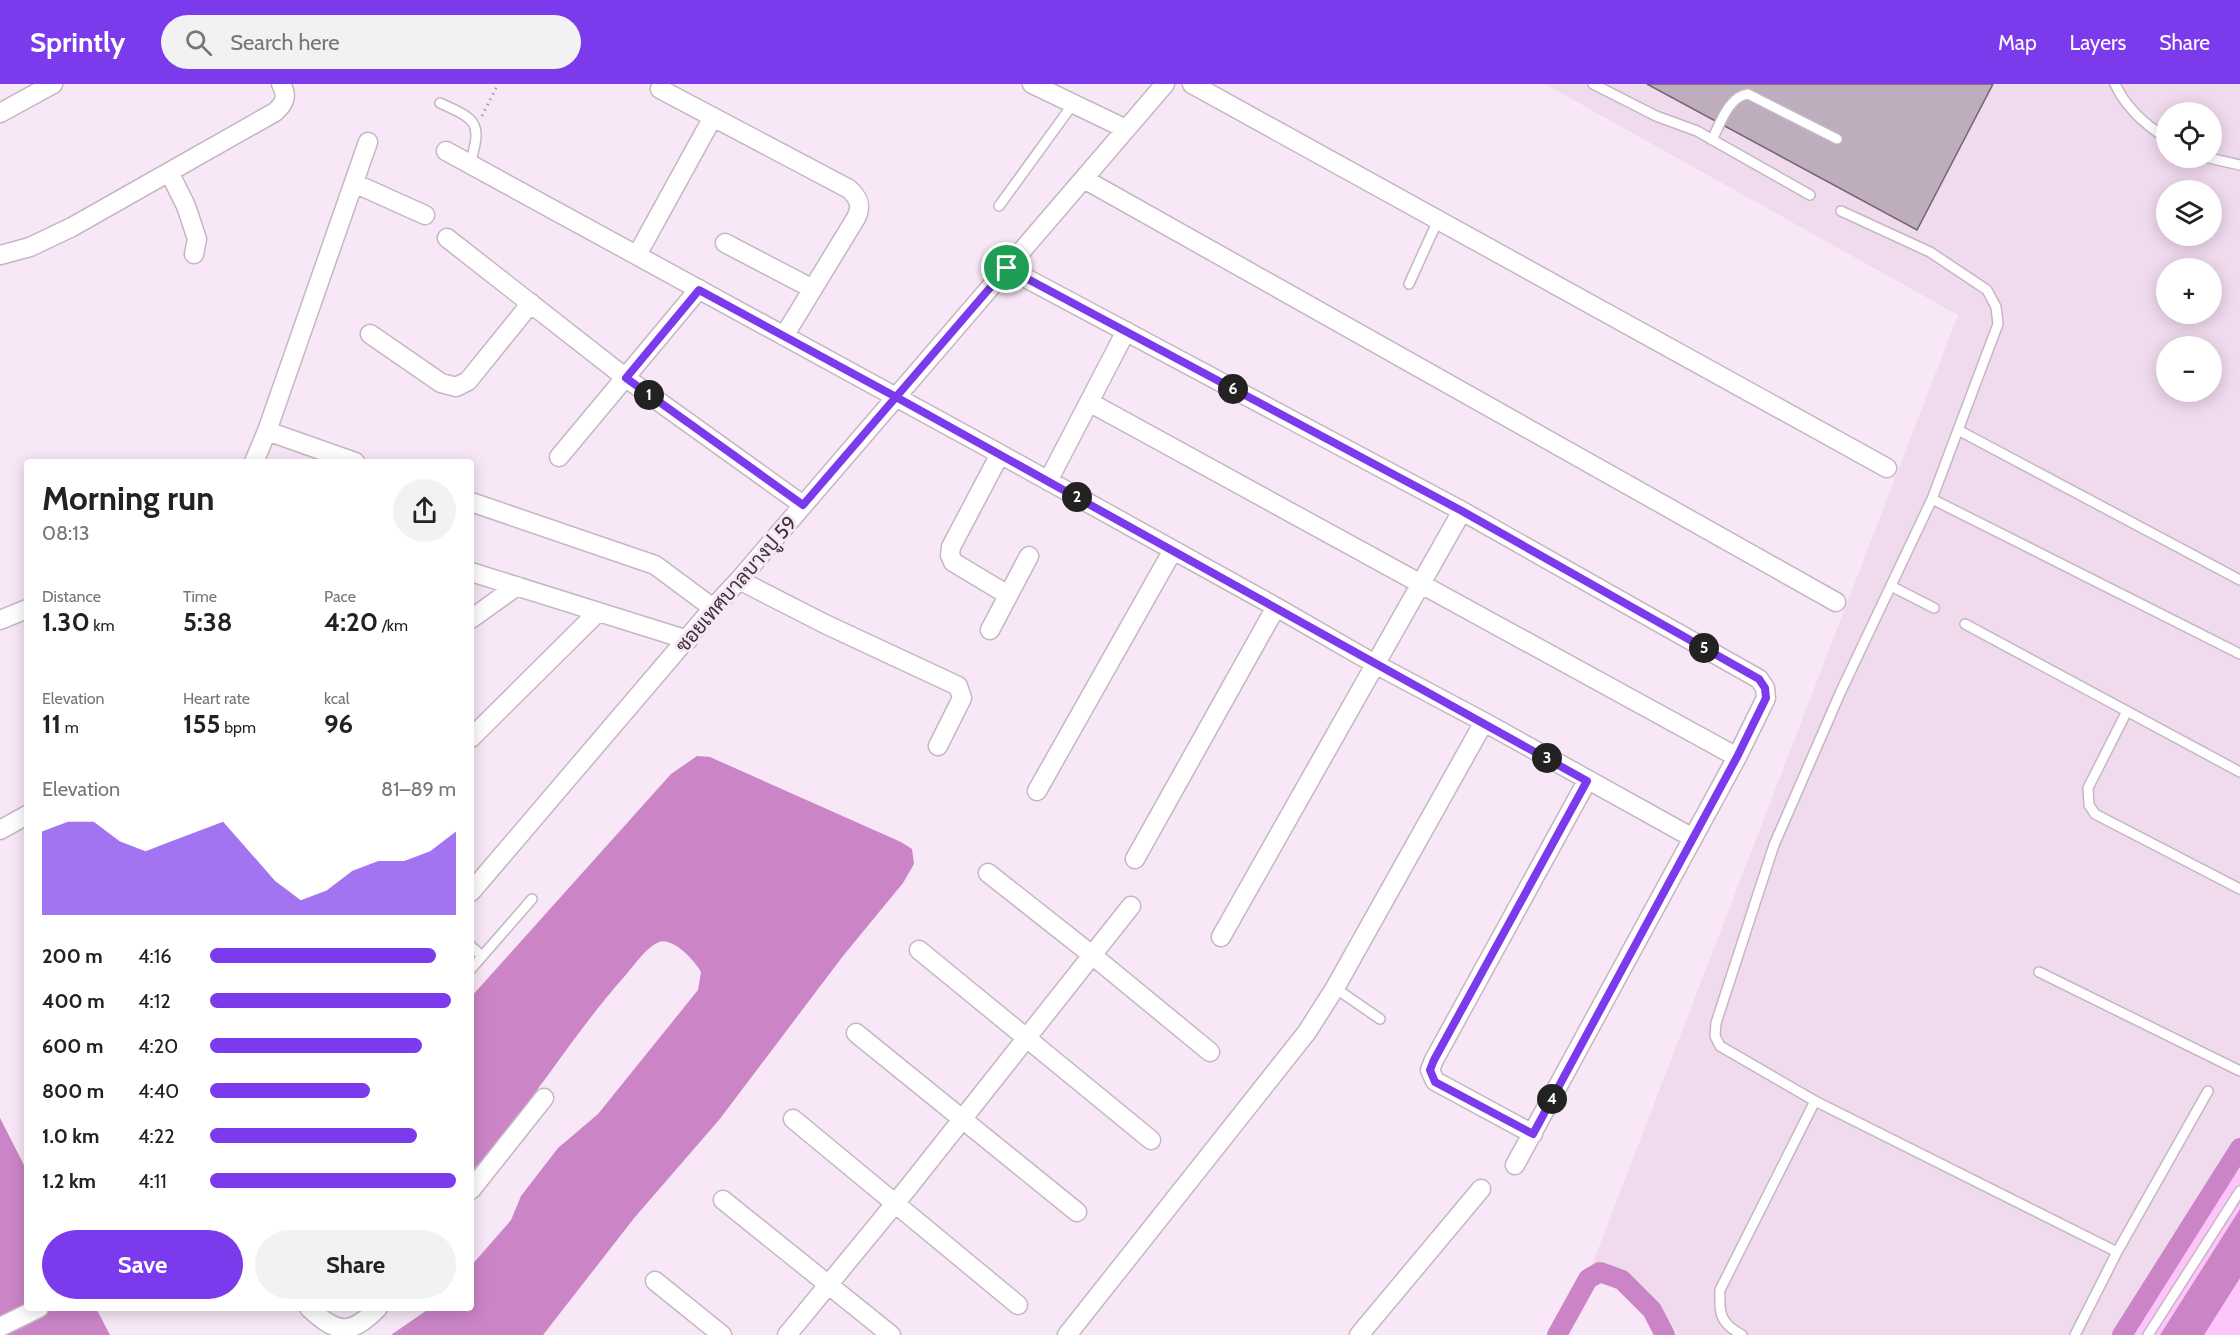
<!DOCTYPE html>
<html lang="en">
<head>
<meta charset="utf-8">
<style>
  :root { --surface:#fff; --page:#f2f2f2; --text:#222; --muted:#767676; --accent:#7c3aed }
  body { margin:0; font-family:Cabin,Sarabun,sans-serif; background:var(--page); color:var(--text); height:100vh; display:flex; flex-direction:column; font-size:22px; white-space:nowrap }
  * { box-sizing:border-box; margin:0 }
  p { font-size:20px; color:var(--muted) }
  .icon { flex:none; width:33px; height:33px; fill:none; stroke:currentColor; stroke-width:2; stroke-linecap:round; stroke-linejoin:round }
  .map { position:relative; flex:1; overflow:hidden }
  .side { position:absolute; left:24px; top:375px; width:450px; height:852px; display:flex; flex-direction:column; background:var(--surface); border-radius:6px; box-shadow:0 3px 15px #0003 }
  .side>* { flex:none }
  .tools { position:absolute; left:2156px; top:18px; display:grid; gap:12px }
  .tools a { display:grid; place-items:center; width:66px; height:66px; border-radius:50%; background:var(--surface); box-shadow:0 3px 15px #0003; font-size:30px }
  .pin { position:absolute; display:grid; place-items:center; width:51px; height:51px; color:#fff; margin:-26px; border:3px solid #fff; border-radius:50%; box-shadow:0 2px 6px #0007 }
  .km { position:absolute; width:30px; height:30px; margin:-15px; border-radius:50%; background:#222; color:#fff; font-size:16px; line-height:30px; text-align:center }
  .round { display:grid; place-items:center; flex:none; width:63px; height:63px; border-radius:32px; background:var(--page) }
  .head { display:flex; align-items:center; justify-content:space-between; height:102px; padding:0 18px }
  h1 { font-size:33px; font-weight:700; line-height:45px }
  .figures { display:grid; grid-template-columns:repeat(3,1fr); gap:9px; height:102px; padding:6px 18px }
  .figures div { display:grid; align-content:center }
  .figures b { font-size:26px; font-weight:700 }
  .figures small { font-size:16px; font-weight:400 }
  .figures p { font-size:16px }
  .chart { height:168px; padding:12px 18px }
  .chart p { display:flex; justify-content:space-between }
  .chart svg { width:100%; height:108px; margin-top:6px; fill:var(--accent); opacity:.7 }
  .button { display:flex; gap:12px; margin-top:auto; padding:12px 18px }
  .button a { flex:1; height:69px; border-radius:36px; background:var(--accent); color:#fff; font-size:24px; font-weight:700; line-height:69px; text-align:center }
  .button a+a { background:var(--page); color:var(--text) }
  ul { padding:0 18px; list-style:none; font-size:20px }
  li { display:grid; grid-template-columns:96px 72px 1fr; align-items:center; height:45px }
  li i { height:15px; border-radius:8px; background:var(--accent) }
  header { display:flex; align-items:center; gap:36px; box-sizing:border-box; height:84px; padding:0 30px; background:var(--accent); color:#fff }
  header strong { font-size:28px }
  nav { display:flex; gap:33px; margin-inline-start:auto; font-size:21px }
  .search { width:420px; height:54px; background:var(--page); display:flex; align-items:center; gap:15px; box-sizing:border-box; padding:0 21px; border-radius:33px; color:var(--muted); font-size:22px }
  .map>svg:first-child { display:block }
</style>
</head>
<body>
<header>
<strong>Sprintly</strong>
<div class="search"><svg class="icon" aria-label="search" viewBox="0 0 24 24"><circle cx="10" cy="10" r="6"/><path d="M15 15l6 6"/></svg>Search here</div>
<nav><a>Map</a><a>Layers</a><a>Share</a></nav>
</header>
<div class="map">
<svg width="2240" height="1251" viewBox="0 0 2240 1251">
  <rect width="100%" height="100%" fill="#f8e7f6"/>
  <!-- built -->
  <path fill="#f0daee" fill-rule="evenodd" d="M1545,0H2240V1066L2121,1251H1678L1648,1207L1592,1181L1958,231ZM2166,28H2211V74H2166ZM2166,106H2211V152H2166ZM2166,184H2211V230H2166ZM2166,262H2211V308H2166Z"/>
  <!-- green -->
  <path fill="#fec5fa" d="M2240,1075V1251H2126Z"/>
  <!-- water -->
  <path fill="#cb85c7" d="M697,672L710,673L901,758L912,765L914,780L903,799L843,872L719,1036L635,1133L543,1251H391L430,1224H471V1182L511,1136L521,1112L558,1064L598,1030L698,906L701,888C695,877 673,853 659,858C645,864 634,882 624,893C569,955 527,1028 471,1088V913L671,690Z
    M0,1034L27,1087V1224H96L110,1251H0Z
    M2240,1125V1194L2204,1251H2160Z"/>
  <g fill="none" stroke-linecap="round" stroke-linejoin="round">
    <!-- canal -->
    <path stroke="#cb85c7" stroke-width="20" d="M1557,1251L1588,1195L1600,1188L1622,1196L1652,1226L1665,1251
      M2122,1251L2240,1064"/>
  </g>
  <!-- building -->
  <path fill="#beadbc" stroke="#736471" stroke-width="1.5" d="M1647,0H1993L1917,146Z"/>
  <g fill="none" stroke-linecap="round" stroke-linejoin="round">
    <defs>
      <path id="lane" d="M1593,0L1656,32L1697,47L1810,111
        M2115,0C2126,24 2144,40 2166,54
        M440,19C478,36 482,39 470,80
        M1712,56C1720,40 1729,12 1748,10L1837,55
        M2209,74L2240,81
        M999,122L1073,20
        M1841,127L1930,168L1987,206L1996,223L1998,240L1932,415L2240,570
        M1409,200L1438,136
        M1958,346L2240,496
        M1891,502L1934,524
        M1965,540L2240,688
        M2127,627L2088,704L2089,721L2095,730L2240,805
        M471,862L482,872
        M471,885L532,815
        M2039,888L2240,987
        M1335,904L1380,935
        M1815,1017L2117,1168
        M1742,1251C1720,1239 1719,1230 1720,1206L1815,1017L1720,962L1715,952L1716,939L1774,761L1841,607L1932,415
        M2075,1251L2117,1168L2208,1007
        M2148,1251L2240,1107"/>
      <path id="street" d="M1032,0L1126,45
        M1192,0L1887,384
        M660,5L849,105C859,114 862,122 856,134L784,252
        M0,29L53,0
        M446,67L1000,370L1276,523L1375,580L1484,638L1693,754
        M169,88L186,122L197,155L194,170
        M1084,95L1836,518
        M354,99L425,131
        M447,154L626,294L803,421
        M725,159L813,205
        M0,171L30,163L72,143L275,28C285,19 288,12 281,0
        M637,171L713,33
        M1007,184L1462,427L1759,595L1765,604L1766,614L1737,673L1515,1081
        M370,250L441,299L456,303L468,297L531,219
        M1089,318L1737,673
        M1000,370L951,463L950,471L953,478L1008,511
        M559,373L699,205
        M254,378L267,347
        M355,378L267,347L368,58
        M1048,397L1126,247
        M471,418L655,481L713,524
        M471,488L688,556
        M739,496L825,540L958,602L962,614L938,662
        M471,535L517,502
        M0,536L27,525
        M990,546L1029,472
        M471,654L598,528
        M1037,707L1173,466
        M0,746L27,731
        M1135,775L1276,523
        M988,789L1092,871L1210,968
        M471,808L713,524L739,496L1165,0
        M1221,853L1462,427
        M919,866L1151,1056
        M856,949L1077,1128
        M793,1035L1018,1221
        M1533,1050L1435,997L1430,986L1434,976L1587,697
        M471,1106L544,1014
        M723,1116L891,1251
        M655,1197L722,1251
        M309,1224C338,1251 351,1251 378,1224
        M0,1243L39,1224
        M787,1251L907,1105L1131,822
        M1067,1251L1307,948L1335,904L1484,638
        M1359,1251L1481,1105"/>
    </defs>
    <!-- lane casing -->
    <use href="#lane" stroke="#c6b6c5" stroke-width="12"/>
    <!-- street casing -->
    <use href="#street" stroke="#c6b6c5" stroke-width="21"/>
    <!-- path -->
    <path stroke="#aa9da9" stroke-width="3" stroke-dasharray="1.5 4.5" stroke-linecap="butt" d="M482,32L498,0"/>
    <!-- lane -->
    <use href="#lane" stroke="#fff" stroke-width="9"/>
    <!-- street -->
    <use href="#street" stroke="#fff" stroke-width="18"/>
  </g>
  <g fill="none" stroke-linecap="round" stroke-linejoin="round">
    <defs>
      <path id="route" d="M1007,184L896,313L699,206L626,294L803,421L896,313L1587,697L1434,976L1430,986L1435,998L1533,1050L1737,673L1766,614L1765,604L1759,595L1462,427L1007,184"/>
    </defs>
    <!-- route casing -->
    <use href="#route" stroke="#fff" stroke-width="12"/>
    <!-- route -->
    <use href="#route" stroke="#7c3aed" stroke-width="8"/>
  </g>
  <g text-anchor="middle" stroke-width="6" stroke-linejoin="round" paint-order="stroke">
    <!-- street labels -->
    <g font-size="20" fill="#3b343a" stroke="#f8e7f6">
      <text transform="translate(736 500) rotate(-49)" y="7">ซอยเทศบาลบางปู 59</text>
    </g>
  </g>
</svg>
<div class="tools">
<a><svg class="icon" aria-label="locate" viewBox="0 0 24 24"><circle cx="12" cy="12" r="6"/><path d="M12 2v4M12 18v4M2 12h4M18 12h4"/></svg></a>
<a><svg class="icon" aria-label="layers" viewBox="0 0 24 24"><path d="M12 4l9 5-9 5-9-5zM3 14l9 5 9-5"/></svg></a>
<a>+</a>
<a>−</a>
</div>
<div class="pin" style="left:1007px;top:184px;background:#1e9e55"><svg class="icon" aria-label="arrive" viewBox="0 0 24 24"><path d="M6 21V4h12l-3 4 3 4H6"/></svg></div>
<b class="km" style="left:649px;top:311px">1</b>
<b class="km" style="left:1077px;top:413px">2</b>
<b class="km" style="left:1547px;top:674px">3</b>
<b class="km" style="left:1552px;top:1015px">4</b>
<b class="km" style="left:1704px;top:564px">5</b>
<b class="km" style="left:1233px;top:305px">6</b>
<section class="side">
<div class="head"><div><h1>Morning run</h1><p>08:13</p></div><a class="round"><svg class="icon" aria-label="share" viewBox="0 0 24 24"><path d="M12 15V3M7 8l5-5 5 5M5 13v7h14v-7"/></svg></a></div>
<div class="figures">
<div><p>Distance</p><b>1.30<small> km</small></b></div>
<div><p>Time</p><b>5:38</b></div>
<div><p>Pace</p><b>4:20<small> /km</small></b></div>
</div>
<div class="figures">
<div><p>Elevation</p><b>11<small> m</small></b></div>
<div><p>Heart rate</p><b>155<small> bpm</small></b></div>
<div><p>kcal</p><b>96</b></div>
</div>
<div class="chart"><p><span>Elevation</span>81–89 m</p>
<svg viewBox="0 0 160 44" preserveAspectRatio="none"><path d="M0 44V10L10 6L20 6L30 14L40 18L50 14L60 10L70 6L80 18L90 30L100 38L110 34L120 26L130 22L140 22L150 18L160 10V44z"/></svg>
</div>
<ul>
<li><b>200 m</b>4:16<i style="width:92%"></i></li>
<li><b>400 m</b>4:12<i style="width:98%"></i></li>
<li><b>600 m</b>4:20<i style="width:86%"></i></li>
<li><b>800 m</b>4:40<i style="width:65%"></i></li>
<li><b>1.0 km</b>4:22<i style="width:84%"></i></li>
<li><b>1.2 km</b>4:11<i style="width:100%"></i></li>
</ul>
<div class="button"><a>Save</a><a>Share</a></div>
</section>
</div>
</body>
</html>
